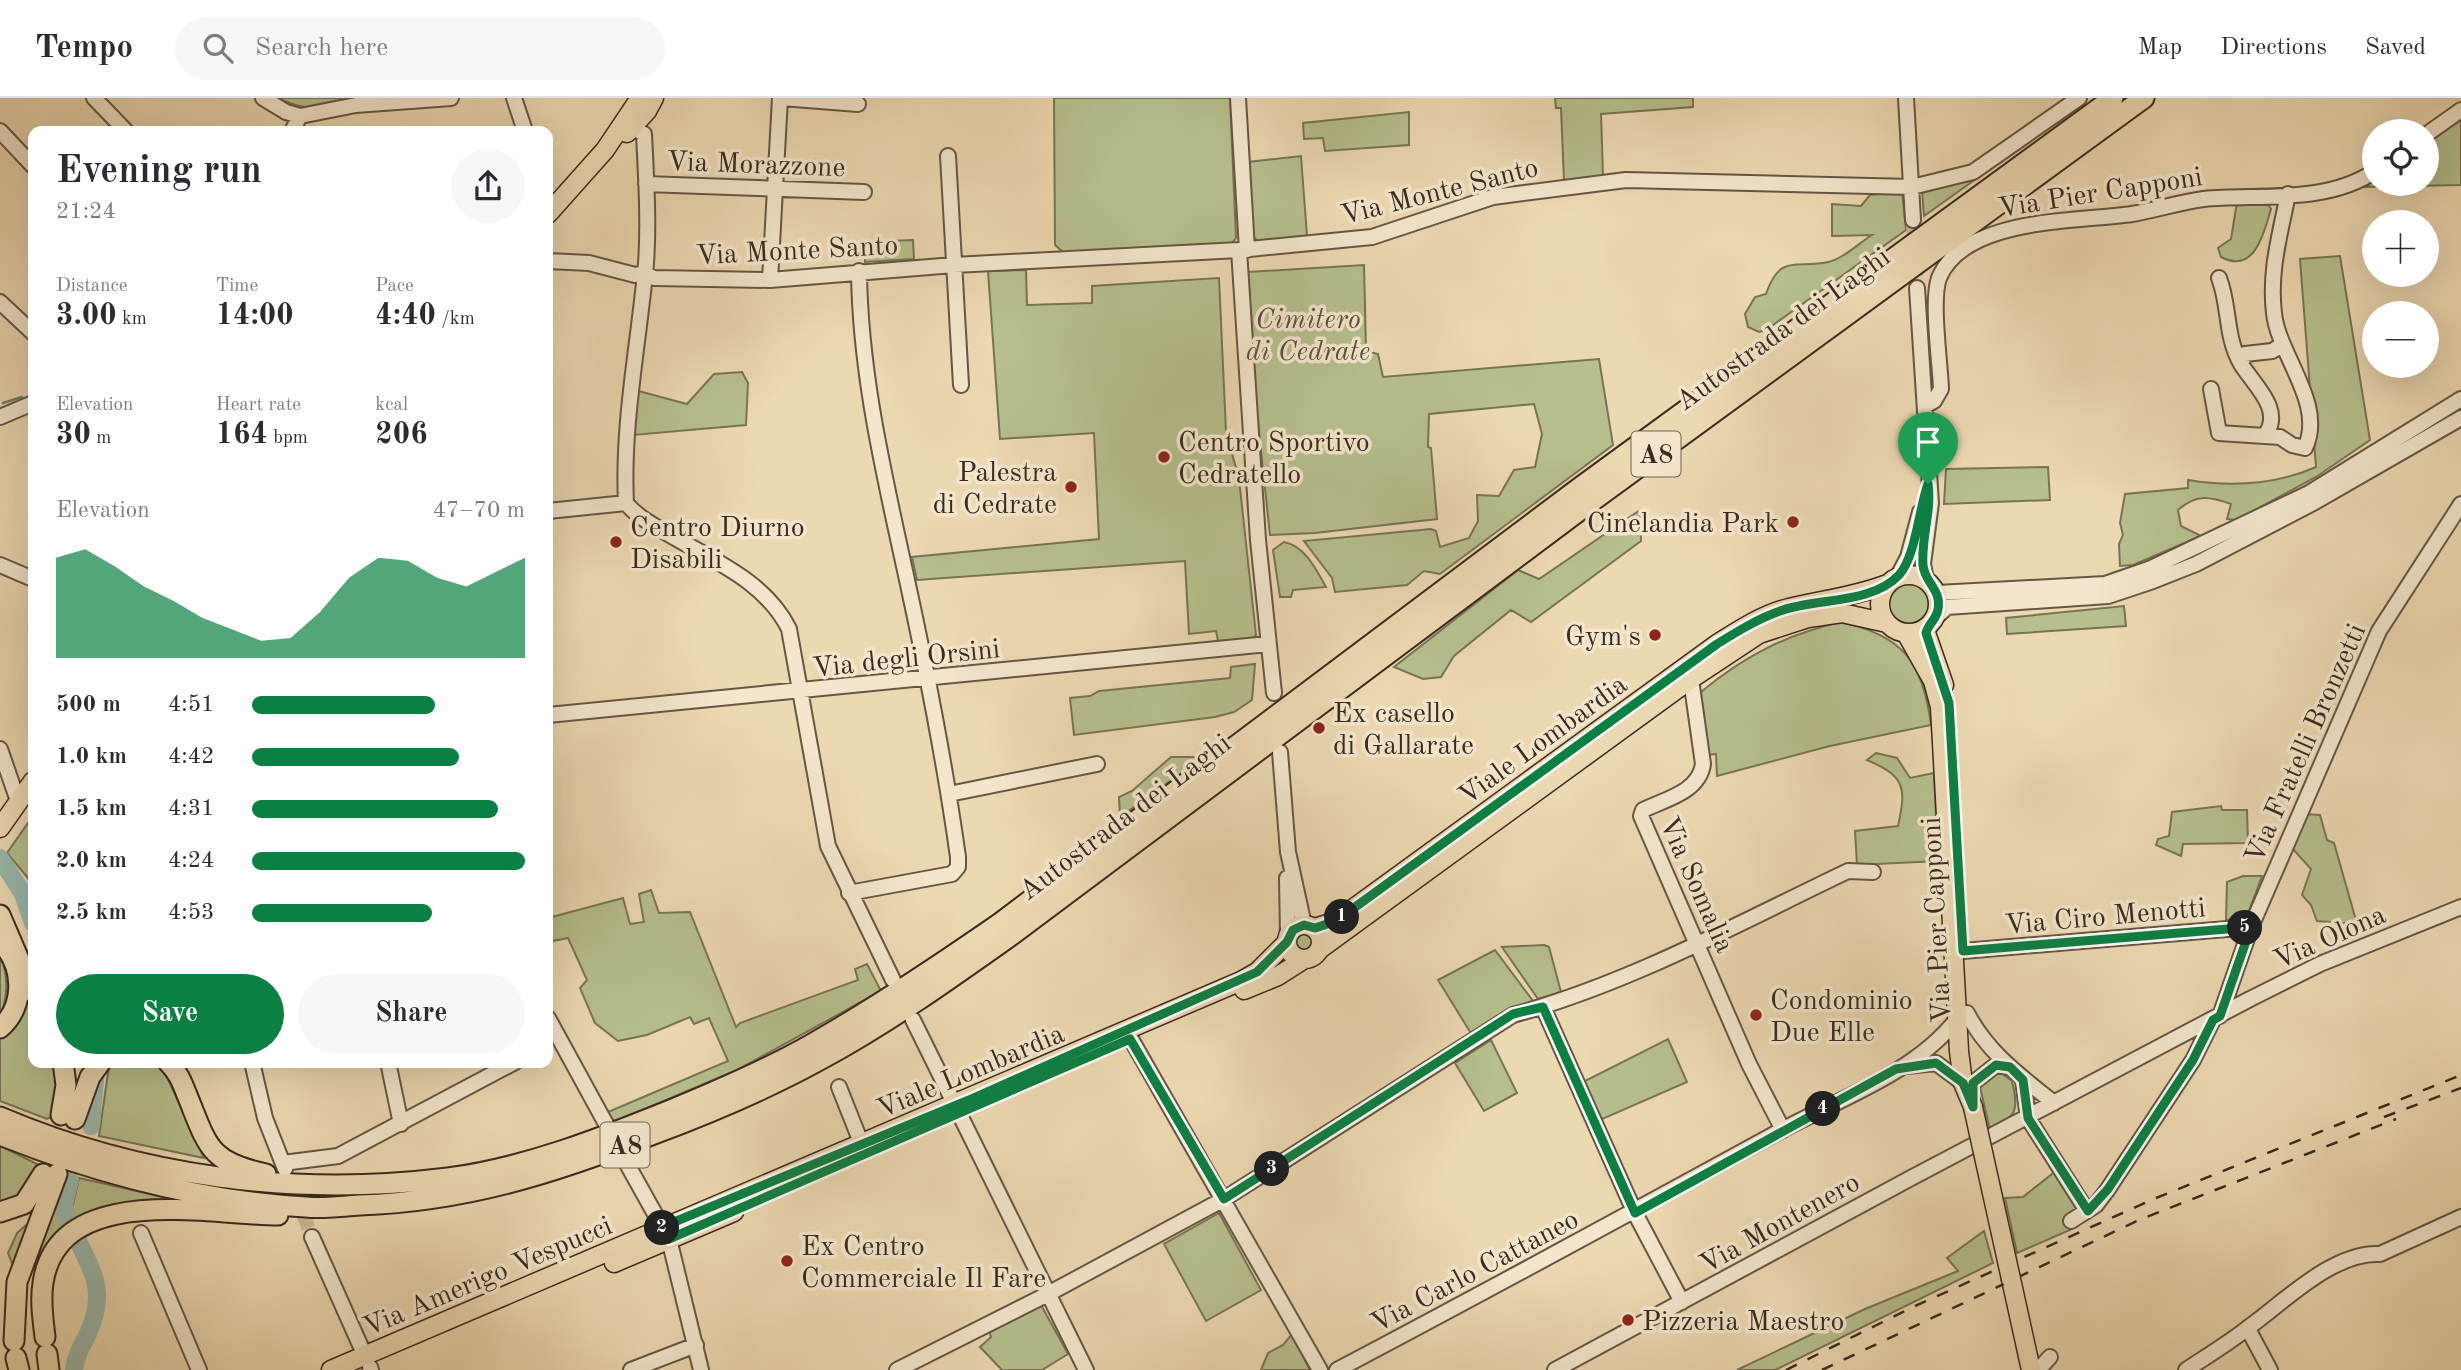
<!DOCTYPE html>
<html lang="en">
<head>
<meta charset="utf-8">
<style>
  :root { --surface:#fff; --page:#f7f7f7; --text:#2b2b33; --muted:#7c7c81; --line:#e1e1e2; --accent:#0b8043 }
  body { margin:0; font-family:"Old Standard TT",serif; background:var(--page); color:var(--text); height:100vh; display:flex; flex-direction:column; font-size:26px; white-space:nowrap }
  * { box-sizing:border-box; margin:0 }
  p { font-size:23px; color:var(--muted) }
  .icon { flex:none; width:38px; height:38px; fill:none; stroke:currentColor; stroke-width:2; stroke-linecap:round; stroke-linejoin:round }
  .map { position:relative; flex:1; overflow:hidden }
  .details { position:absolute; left:28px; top:28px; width:525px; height:942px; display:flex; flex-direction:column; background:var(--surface); border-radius:14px; box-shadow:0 7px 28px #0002 }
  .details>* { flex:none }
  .fabs { position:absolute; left:2362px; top:21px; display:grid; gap:14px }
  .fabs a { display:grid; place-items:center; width:77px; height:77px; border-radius:50%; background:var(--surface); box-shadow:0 7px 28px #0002; font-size:35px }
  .pin { position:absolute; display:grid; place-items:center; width:60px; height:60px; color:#fff; margin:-72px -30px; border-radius:50% 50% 50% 0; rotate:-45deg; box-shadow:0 0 7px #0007 }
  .pin .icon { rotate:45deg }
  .km { position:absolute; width:35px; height:35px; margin:-18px; border-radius:50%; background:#222; color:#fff; font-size:19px; line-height:35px; text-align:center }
  .round { display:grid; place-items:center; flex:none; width:74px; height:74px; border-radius:37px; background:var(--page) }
  .overview { display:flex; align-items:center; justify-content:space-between; height:119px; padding:0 28px }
  h1 { font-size:38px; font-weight:800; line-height:52px }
  .metrics { display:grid; grid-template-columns:repeat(3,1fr); gap:10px; height:119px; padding:7px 28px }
  .metrics div { display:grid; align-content:center }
  .metrics b { font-size:30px; font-weight:800 }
  .metrics small { font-size:19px; font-weight:400 }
  .metrics p { font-size:19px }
  .chart { height:196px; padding:14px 28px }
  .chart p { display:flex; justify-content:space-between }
  .chart svg { width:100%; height:126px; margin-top:7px; fill:var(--accent); opacity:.7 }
  .action { display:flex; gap:14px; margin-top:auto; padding:14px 28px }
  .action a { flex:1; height:80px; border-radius:42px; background:var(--accent); color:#fff; font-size:28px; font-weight:800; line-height:80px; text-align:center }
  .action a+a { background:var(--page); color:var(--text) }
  ul { padding:0 28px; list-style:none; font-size:23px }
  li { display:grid; grid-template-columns:112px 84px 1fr; align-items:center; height:52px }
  li i { height:18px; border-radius:9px; background:var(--accent) }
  header { display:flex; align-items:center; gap:42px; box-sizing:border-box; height:98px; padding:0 35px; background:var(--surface); border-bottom:2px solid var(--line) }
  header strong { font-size:33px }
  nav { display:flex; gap:38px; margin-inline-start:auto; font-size:24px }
  .search { width:490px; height:63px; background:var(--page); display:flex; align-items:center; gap:18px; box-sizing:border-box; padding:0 24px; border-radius:38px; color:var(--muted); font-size:26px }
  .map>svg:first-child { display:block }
</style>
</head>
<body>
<header>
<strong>Tempo</strong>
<div class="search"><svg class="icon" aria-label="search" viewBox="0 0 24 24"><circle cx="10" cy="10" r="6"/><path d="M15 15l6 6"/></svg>Search here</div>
<nav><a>Map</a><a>Directions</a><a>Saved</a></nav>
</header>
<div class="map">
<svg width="2461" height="1272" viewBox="0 0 2461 1272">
  <rect width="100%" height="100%" fill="#ecd8b1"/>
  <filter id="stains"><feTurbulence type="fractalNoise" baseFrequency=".00286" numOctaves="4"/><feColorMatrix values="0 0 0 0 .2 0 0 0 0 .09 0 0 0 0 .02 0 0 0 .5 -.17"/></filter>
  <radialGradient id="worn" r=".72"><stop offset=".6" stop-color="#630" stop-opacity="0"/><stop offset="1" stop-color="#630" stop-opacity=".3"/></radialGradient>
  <!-- green -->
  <path fill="#b6bf8d" stroke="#787456" stroke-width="2" d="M279,0H343C323,14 299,11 279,0Z
    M1054,0H1230L1236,140L1232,145L1063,154L1055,147Z
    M1555,0H1693V9L1601,16L1603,78L1564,83L1561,10H1556Z
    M1409,14V47L1325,53L1323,40L1304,41L1303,25Z
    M2461,21V87L2365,89L2375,82V86H2427V46Z
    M1301,58L1307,138L1258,143L1251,137L1248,64Z
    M1983,76L1924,118L1922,91Z
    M1902,93L1906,132L1766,232L1759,234L1748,229L1745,216L1755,199L1766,196C1780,155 1796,171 1828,164C1843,161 1859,145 1872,137L1832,138V106L1861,108L1870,97Z
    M2237,104L2267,105L2271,111C2264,134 2255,177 2221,159L2218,150L2231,141Z
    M913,142L914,161L865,164V144Z
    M2340,158L2370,342L2316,379L2236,422L2227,421L2231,406C2209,398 2196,396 2178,412L2181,428L2201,438L2133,467L2120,468L2119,446L2123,437L2120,425L2125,396L2188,390V382C2231,389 2275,387 2316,369L2300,161Z
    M1364,167L1366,253L1378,256L1383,279L1599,261L1613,347L1440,476L1424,473L1407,487L1335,494L1332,480L1304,443L1431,431L1436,433L1440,449L1469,440L1478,423L1477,397L1499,398L1514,372L1535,369L1542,336L1534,306L1429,316L1428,349L1431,350L1437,421L1315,435L1270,437L1256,307L1248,174Z
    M1026,172L1027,207L1092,205V188L1219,180L1226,334L1239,381L1256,537L1253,540L1218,543L1216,533L1189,536L1185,463L917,482L912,459L1099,441L1094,335L1000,341L988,173Z
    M742,274L748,285L746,327L633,337L635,292L687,306L714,276Z
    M2048,369L2050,402L1944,406L1946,371Z
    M1640,412L1641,443L1531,524L1511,512L1454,558L1441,579L1423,581L1394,569L1518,472L1539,481Z
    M1284,444C1305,448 1316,471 1326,489L1293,492L1291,499H1280L1273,452Z
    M1887 505a21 21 0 1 1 42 0a21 21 0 1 1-42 0Z
    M2124,508L2126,528L2007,536L2006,520Z
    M1840,524C1904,537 1923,565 1931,627L1830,648L1717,678L1716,656L1708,657L1701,594C1744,558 1786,537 1840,524Z
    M1255,566L1252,602L1234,614L1215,619L1074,637L1070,600L1090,598L1099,593L1230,580L1231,569Z
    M1876,655L1897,660L1910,680L1934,675L1938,763L1857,767L1855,733L1898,728C1907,688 1904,678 1867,662Z
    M1171,659H1204L1120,719L1119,699L1132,693Z
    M2221,708L2222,712H2247L2248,745L2183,746L2181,758L2156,747L2158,741L2169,738L2172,714Z
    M2304,716L2320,717L2327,742L2334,745L2357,826L2317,823L2311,807L2302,797L2311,771L2292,750Z
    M28,725L33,741V798L28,780L7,755Z
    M2243,778H2262L2246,821L2226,822L2227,784Z
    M651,792L659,815L690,814L736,929L740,925L858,882L855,871L867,866L881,893L737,972L614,1024L608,1014L728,963L709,920L694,926L690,919L647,937L618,943L595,925L580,890L587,882L568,840L553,843L548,838V820L623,800L630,826L644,824L639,796Z
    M1294 844a11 11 0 1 1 22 0a11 11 0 1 1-22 0Z
    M1544,847L1549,849L1561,894L1538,901L1502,849Z
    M1495,852L1533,903L1472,937L1438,882Z
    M0,858C9,878 8,898 0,919Z
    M29,898L33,909V964H54L57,976L53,1018L47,1021L0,1003V939L24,910Z
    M1668,941L1687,984L1600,1022L1583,984Z
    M1491,942L1517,995L1484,1013L1455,965Z
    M113,964H156L162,968L204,1060L99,1038L109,968Z
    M1997,972L2012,983C2019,1012 2017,1019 1990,1032L1980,989Z
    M0,1048L39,1067L27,1094L0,1107Z
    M2057,1072L2082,1110L2067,1122L2070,1132L2017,1155L2005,1100L2023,1099Z
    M66,1076L58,1110L64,1133L49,1149L36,1171L46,1128Z
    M79,1080L194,1106L78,1124L72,1111Z
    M1219,1115L1261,1192L1206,1223L1164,1146Z
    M33,1121L14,1170L8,1155L17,1135Z
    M1984,1133L1993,1165L1775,1272H1737L1865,1211L1958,1173L1947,1160Z
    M1041,1207L1068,1256L1042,1272H1002L980,1249L991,1239L989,1233Z
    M1292,1236L1310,1272H1261L1268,1255L1283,1247Z"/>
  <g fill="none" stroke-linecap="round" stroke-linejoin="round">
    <!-- stream -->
    <path stroke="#738074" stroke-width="2.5" d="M3,305L22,299"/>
    <!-- river -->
    <path stroke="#99b9ad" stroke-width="18" d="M0,760L23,796L33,825
      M91,1028L95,982
      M69,1127L64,1106L70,1082
      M74,1272C75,1259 82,1247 88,1236C106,1195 95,1178 77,1141"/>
    <!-- minor-tunnel -->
    <path stroke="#c8b594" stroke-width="14" stroke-dasharray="14 7" stroke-linecap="butt" d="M1913,122L1917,190
      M288,1078L312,1139"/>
    <defs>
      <path id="minor" d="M94,0L126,33
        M263,0L286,14L300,18L356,7L451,0
        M514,0L525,33
        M782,0L858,6
        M1238,0L1247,152
        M1906,0L1913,122
        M625,25L644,36C646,79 649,123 646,165C639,245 622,324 626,405C637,419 655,428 670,437C713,462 766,484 789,531L828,748L893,882
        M0,33L33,68
        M292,33L300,18
        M2427,36L2461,12
        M948,58L961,287
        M646,86L864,94
        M1239,152L1258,442L1274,595
        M548,163L589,165L635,177L644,175
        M644,175L654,180L770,182L954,167L1239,152L1372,139L1493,99L1626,82L1912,89L1973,74L2079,0
        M2219,180C2230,208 2225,239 2241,266
        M770,182L780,0
        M1917,190L1931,405L1923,466L1926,481
        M0,204L33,235
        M2211,291L2219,335L2280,339L2292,347L2305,350C2326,306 2278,257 2274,215C2269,173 2280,137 2288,96
        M1925,308L1934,303L1941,291C1940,264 1931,202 1939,180C1964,119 2077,124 2132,116C2156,112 2180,104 2204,101C2259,96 2327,106 2375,73
        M0,319L33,305
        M2266,336C2283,311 2254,287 2241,266L2245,256L2272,253L2282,247
        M548,413L626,405
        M0,467L33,481
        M1898,478L1908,459L1920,414
        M1937,495L2105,486L2151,470L2309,395L2461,301
        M1936,519L1947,509L2108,498L2153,483L2196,466L2315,404L2461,320
        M1691,581L1703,666C1699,694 1666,701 1643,712L1641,718L1749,966L1783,1032
        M548,617L1268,546
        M0,651L18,703
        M1280,654L1288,754L1304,827
        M949,696L1097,666
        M1287,780L1288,838
        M849,795L952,776L958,769V759C945,666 927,574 907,482C885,380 860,278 859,173
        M1963,853L2251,829
        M1543,909L1635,1115L1682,1204
        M1967,915C1987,954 2020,978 2054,1005
        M2220,918L2251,829L2379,533L2461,406
        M548,920L606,1026
        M913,922L1086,1272
        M1131,941L1320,1272
        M252,964L265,1020L285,1071
        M388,964L401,1026
        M1907,968L1936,965L1963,985
        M2023,982L2028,1020L2087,1113
        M1973,985L1996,967L2010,969
        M839,989L862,1047
        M626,1064L669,1141L701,1272
        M283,1065L338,1058L515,964
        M2071,1123L2096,1107L2108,1091L2193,962L2213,922
        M141,1135L199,1272
        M312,1139L365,1258
        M2248,1231L2270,1272
        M370,1269L371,1272
        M631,1272L696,1247
        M897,1272L1046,1197L1224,1101L1513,917C1630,885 1739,825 1848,773L1873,774
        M1337,1272C1485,1194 1632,1114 1780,1033C1839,1001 1915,975 1957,921
        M1555,1272L1911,1080L2250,901L2320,866L2461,809
        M2038,1272L2050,1259
        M2186,1272C2207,1258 2229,1245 2249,1229C2284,1204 2334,1153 2380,1156L2461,1119"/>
      <path id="major" d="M627,35L647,13L654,0
        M548,116L605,52L640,0
        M1880 506a29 29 0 1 1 58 0a29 29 0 1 1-58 0Z
        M1927,529L1926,535L1944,587
        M1906,535L1933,583L1940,609L1959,953L1963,985L1973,1009
        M0,730L33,683
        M1287 844a17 17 0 1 1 34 0a17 17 0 1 1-34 0Z
        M1315,830L1336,823L1717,546C1738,533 1760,518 1785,511C1820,502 1854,499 1887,486
        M1320,851L1691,581L1759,536L1808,520L1842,515L1887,525
        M1244,892L1278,878L1303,862
        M614,1165L734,1114
        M2011,1181L2031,1272
        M331,1272L1241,883L1257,874L1287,844"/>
      <path id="highway" d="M0,817L33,894
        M0,843C24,867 26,908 0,930
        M168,964C178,974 182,984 187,997C208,1048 208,1064 266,1076
        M61,1017L66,987L63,964
        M0,1019C141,1079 295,1099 448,1080C525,1070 601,1040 673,1011C719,992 766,972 810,947C875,910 938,868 1000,825L1579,390L2113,0
        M75,1021L90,979L101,964
        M0,1037C98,1076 200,1103 306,1109C323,1111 342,1108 360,1107C467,1103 555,1075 654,1036C710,1015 765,992 818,963C885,927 947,883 1009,839L1587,407L2144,0
        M0,1114L24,1106L43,1076
        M45,1239C43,1221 40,1203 43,1185C58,1083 210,1117 278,1117
        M14,1243L17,1184L57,1076
        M47,1256L49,1272
        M16,1260L19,1272"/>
    </defs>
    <!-- minor casing -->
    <use href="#minor" stroke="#665644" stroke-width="18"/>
    <!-- major casing -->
    <use href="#major" stroke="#3a2a1f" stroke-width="21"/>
    <!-- highway casing -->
    <use href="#highway" stroke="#3a2a1f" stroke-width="23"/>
    <!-- minor -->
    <use href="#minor" stroke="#f3e6cc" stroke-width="14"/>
    <!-- major -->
    <use href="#major" stroke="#ecd8b1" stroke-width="18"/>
    <!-- highway -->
    <use href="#highway" stroke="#ecd8b1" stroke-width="19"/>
    <!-- rail -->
    <path stroke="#3a2a1f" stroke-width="2.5" stroke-dasharray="12 12" stroke-linecap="butt" d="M2384,1019L2461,990
      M1786,1272L1915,1208L2156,1100L2461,977
      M1822,1272L2139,1122L2396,1021"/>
    <defs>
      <path id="major-bridge" d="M1973,1009L2011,1181"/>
    </defs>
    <!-- major-bridge casing -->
    <use href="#major-bridge" stroke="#3a2a1f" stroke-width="21" stroke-linecap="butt"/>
    <!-- major-bridge -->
    <use href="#major-bridge" stroke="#ecd8b1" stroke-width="18"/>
  </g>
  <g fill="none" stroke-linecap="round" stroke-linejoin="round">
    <defs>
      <path id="route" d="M1928,386C1932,413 1921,439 1923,467C1924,484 1942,492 1938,511C1937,521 1928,526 1926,535L1949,605L1963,853L2251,829L2220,918L2213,922L2193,962L2108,1091L2088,1113L2028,1020L2023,982L2010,969L1996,967L1973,985V1009L1963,985L1936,965L1896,971L1635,1115L1543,909L1513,916L1224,1101L1130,941L669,1141L662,1129L969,1002L1257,874L1287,844L1293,832L1304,827L1315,830L1336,823L1717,546C1738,533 1759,520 1783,512C1818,500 1872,506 1899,477C1916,458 1919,410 1928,386Z"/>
    </defs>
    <!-- route casing -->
    <use href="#route" stroke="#fff" stroke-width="14"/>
    <!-- route -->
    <use href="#route" stroke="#0b8043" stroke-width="9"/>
  </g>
  <!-- markers -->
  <g fill="#8f2418" stroke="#f3e6cc" stroke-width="2.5">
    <circle cx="1164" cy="359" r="7"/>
    <circle cx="1071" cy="389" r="7"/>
    <circle cx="1793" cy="424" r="7"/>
    <circle cx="616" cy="444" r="7"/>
    <circle cx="1655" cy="537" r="7"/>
    <circle cx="1319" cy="630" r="7"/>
    <circle cx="1756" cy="917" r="7"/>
    <circle cx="787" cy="1163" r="7"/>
    <circle cx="1628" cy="1222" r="7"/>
  </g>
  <g text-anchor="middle" stroke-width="7" stroke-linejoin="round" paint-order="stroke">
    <!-- shield labels -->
    <g fill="#f3e6cc" stroke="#726253" stroke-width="2">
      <rect x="1631.5" y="333.5" width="49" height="45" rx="5"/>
      <rect x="600.5" y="1024.5" width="49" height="45" rx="5"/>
    </g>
    <g font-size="26" font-weight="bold" fill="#3a2a1f">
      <text x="1656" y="365">A8</text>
      <text x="625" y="1056">A8</text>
    </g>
    <!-- street labels -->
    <g font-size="28" fill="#3a2a1f" stroke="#f3e6cc">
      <text transform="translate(756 65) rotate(2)" y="10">Via Morazzone</text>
      <text transform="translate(1439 92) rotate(-14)" y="10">Via Monte Santo</text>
      <text transform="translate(2100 93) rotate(-9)" y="10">Via Pier Capponi</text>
      <text transform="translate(797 151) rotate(-3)" y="10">Via Monte Santo</text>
      <text transform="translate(1782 230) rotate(-36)" y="10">Autostrada dei Laghi</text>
      <text transform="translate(906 559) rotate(-6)" y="10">Via degli Orsini</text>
      <text transform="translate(1542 641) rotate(-36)" y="10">Viale Lombardia</text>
      <text transform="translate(2304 645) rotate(-66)" y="10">Via Fratelli Bronzetti</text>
      <text transform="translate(1124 718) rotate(-37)" y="10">Autostrada dei Laghi</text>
      <text transform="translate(1698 786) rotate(66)" y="10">Via Somalia</text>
      <text transform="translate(2105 817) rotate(-5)" y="10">Via Ciro Menotti</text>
      <text transform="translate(1935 822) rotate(-93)" y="10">Via Pier Capponi</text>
      <text transform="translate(2329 838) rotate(-24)" y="10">Via Olona</text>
      <text transform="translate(970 972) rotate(-23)" y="10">Viale Lombardia</text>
      <text transform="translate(1779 1124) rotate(-29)" y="10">Via Montenero</text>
      <text transform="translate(1474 1172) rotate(-28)" y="10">Via Carlo Cattaneo</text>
      <text transform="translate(487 1177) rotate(-23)" y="10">Via Amerigo Vespucci</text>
    </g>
    <!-- park labels -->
    <g font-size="28" font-style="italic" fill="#594f3a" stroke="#f3e6cc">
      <text x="1308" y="230">Cimitero<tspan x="1308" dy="32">di Cedrate</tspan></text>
    </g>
    <!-- poi labels -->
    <g font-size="28" fill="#3a2a1f" stroke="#f3e6cc" text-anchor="start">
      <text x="1178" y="353">Centro Sportivo<tspan x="1178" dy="32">Cedratello</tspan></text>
      <text x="1057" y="383" text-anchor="end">Palestra<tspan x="1057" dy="32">di Cedrate</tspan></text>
      <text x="1779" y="434" text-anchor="end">Cinelandia Park</text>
      <text x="630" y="438">Centro Diurno<tspan x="630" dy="32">Disabili</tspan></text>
      <text x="1641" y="547" text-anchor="end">Gym's</text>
      <text x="1333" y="624">Ex casello<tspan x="1333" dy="32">di Gallarate</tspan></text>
      <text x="1770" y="911">Condominio<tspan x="1770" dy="32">Due Elle</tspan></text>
      <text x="801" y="1157">Ex Centro<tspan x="801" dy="32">Commerciale Il Fare</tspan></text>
      <text x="1642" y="1232">Pizzeria Maestro</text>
    </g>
  </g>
  <rect width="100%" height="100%" filter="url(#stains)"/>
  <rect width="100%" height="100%" fill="url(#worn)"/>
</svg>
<div class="fabs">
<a><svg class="icon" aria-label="locate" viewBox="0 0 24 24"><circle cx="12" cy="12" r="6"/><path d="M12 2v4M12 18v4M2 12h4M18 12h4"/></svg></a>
<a>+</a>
<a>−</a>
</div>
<div class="pin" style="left:1928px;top:386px;background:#1e9e55"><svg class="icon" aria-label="arrive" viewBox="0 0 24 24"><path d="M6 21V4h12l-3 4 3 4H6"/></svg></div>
<b class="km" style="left:1342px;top:819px">1</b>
<b class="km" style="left:662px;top:1130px">2</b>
<b class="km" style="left:1272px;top:1071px">3</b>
<b class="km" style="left:1823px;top:1011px">4</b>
<b class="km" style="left:2245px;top:830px">5</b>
<section class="details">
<div class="overview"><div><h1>Evening run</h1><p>21:24</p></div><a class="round"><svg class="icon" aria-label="share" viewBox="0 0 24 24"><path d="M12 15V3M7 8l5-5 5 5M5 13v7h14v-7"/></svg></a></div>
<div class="metrics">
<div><p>Distance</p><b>3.00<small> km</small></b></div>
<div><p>Time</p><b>14:00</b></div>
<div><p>Pace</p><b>4:40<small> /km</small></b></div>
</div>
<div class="metrics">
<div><p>Elevation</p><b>30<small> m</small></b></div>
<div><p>Heart rate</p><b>164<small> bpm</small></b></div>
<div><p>kcal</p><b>206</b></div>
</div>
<div class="chart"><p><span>Elevation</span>47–70 m</p>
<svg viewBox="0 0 160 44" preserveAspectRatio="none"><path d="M0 44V9L10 6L20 12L30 19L40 24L50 30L60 34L70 38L80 37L90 28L100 16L110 9L120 10L130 16L140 19L150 14L160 9V44z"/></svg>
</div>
<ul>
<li><b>500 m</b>4:51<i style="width:67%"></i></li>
<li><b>1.0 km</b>4:42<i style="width:76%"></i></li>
<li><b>1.5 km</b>4:31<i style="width:90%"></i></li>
<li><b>2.0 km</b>4:24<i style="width:100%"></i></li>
<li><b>2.5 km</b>4:53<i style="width:66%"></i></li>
</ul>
<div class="action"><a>Save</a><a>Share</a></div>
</section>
</div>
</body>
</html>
